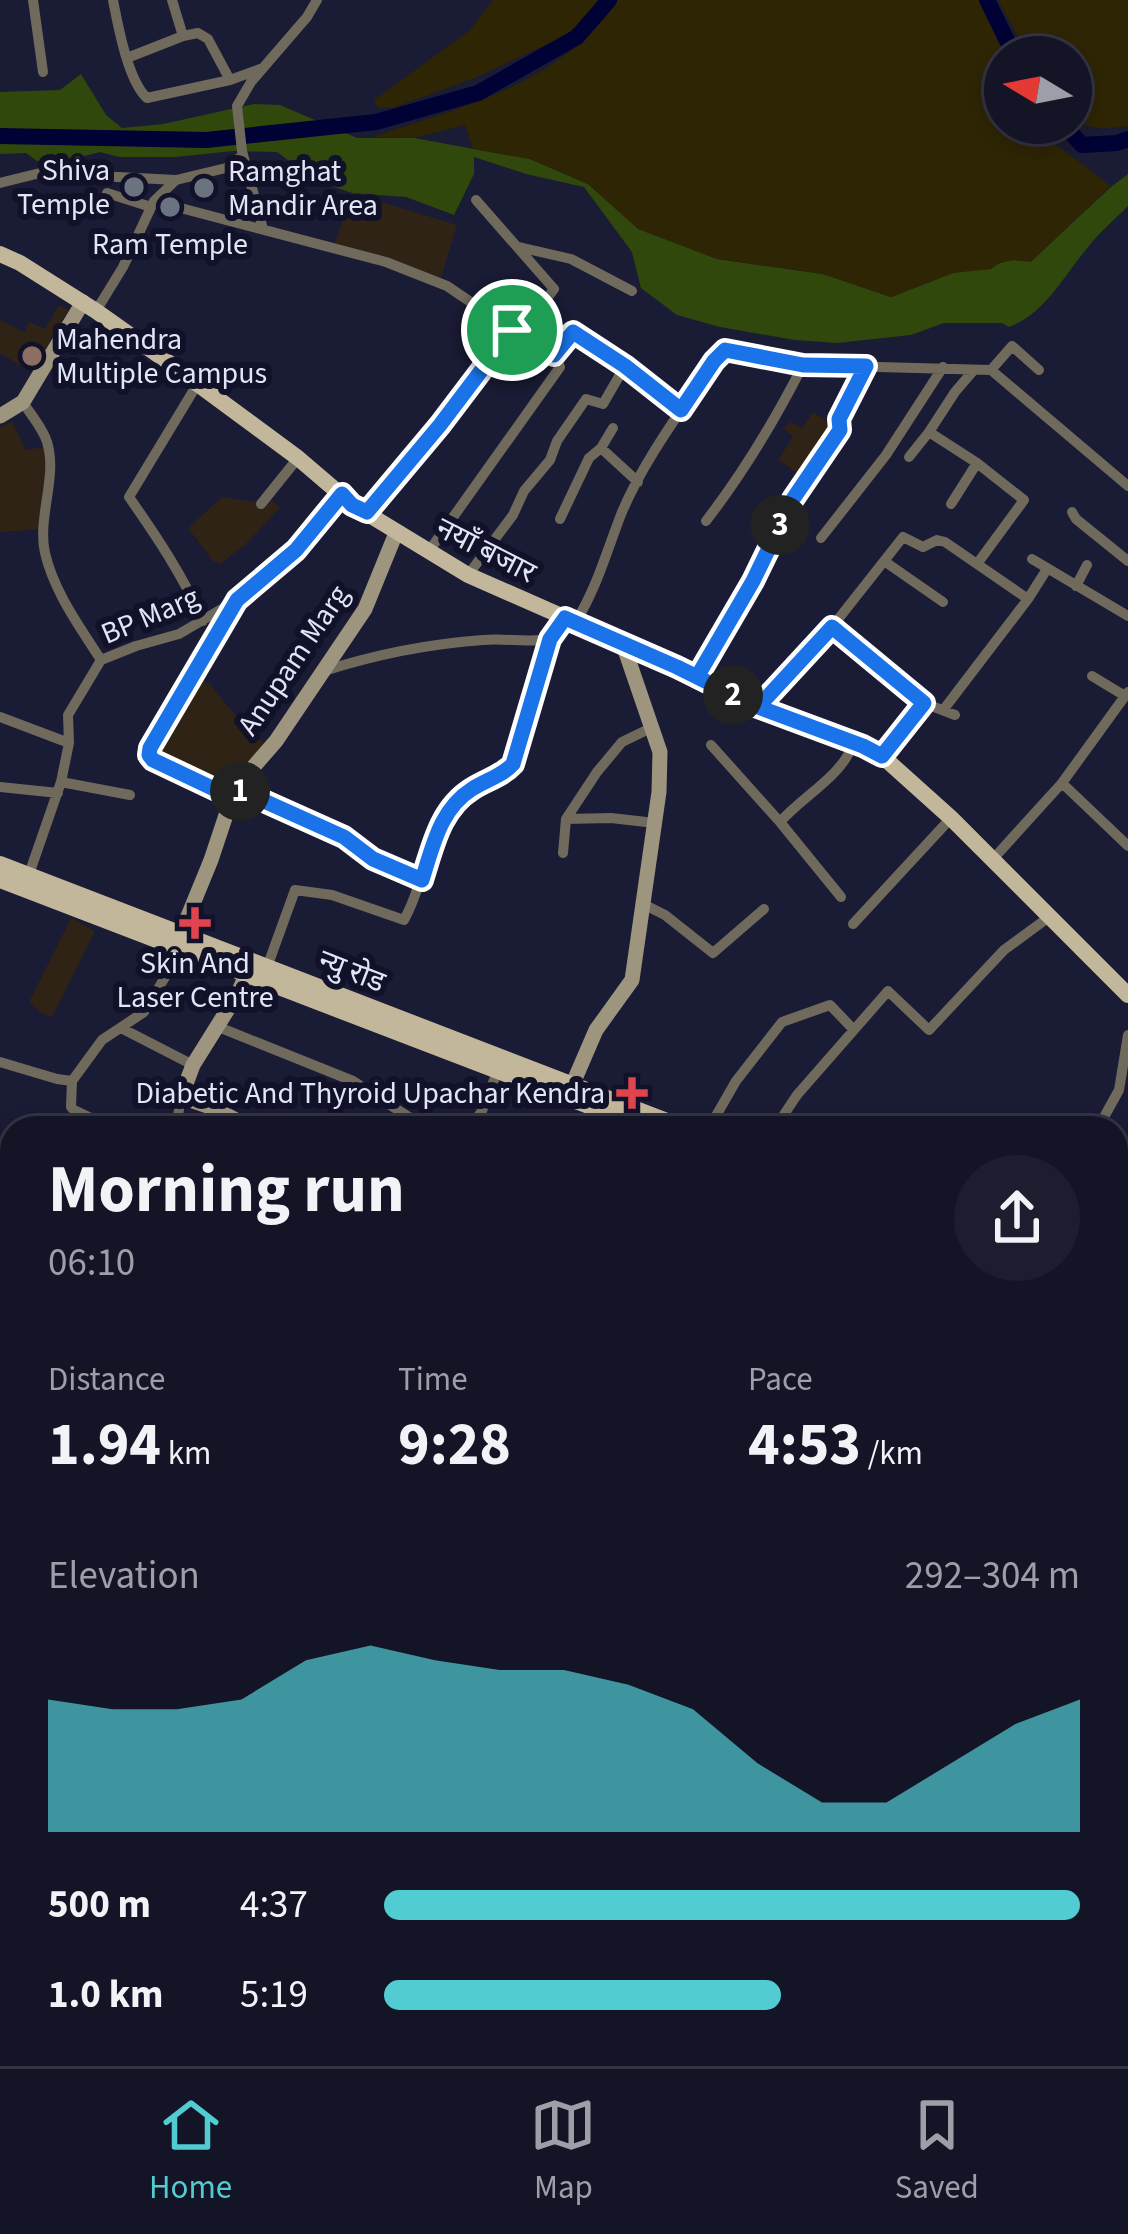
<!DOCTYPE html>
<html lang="en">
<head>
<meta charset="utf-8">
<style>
  :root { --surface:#141427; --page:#1d1d2f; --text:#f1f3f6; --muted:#9d9ea7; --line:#334; --accent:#51ccd3 }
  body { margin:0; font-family:"Source Sans 3","Noto Sans Devanagari",sans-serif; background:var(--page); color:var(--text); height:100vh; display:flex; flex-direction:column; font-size:45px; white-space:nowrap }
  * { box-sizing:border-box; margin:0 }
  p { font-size:39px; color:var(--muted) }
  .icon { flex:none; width:66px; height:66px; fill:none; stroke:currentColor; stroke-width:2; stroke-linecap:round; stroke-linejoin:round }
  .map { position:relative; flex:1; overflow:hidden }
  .panel { position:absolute; left:0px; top:1116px; width:1128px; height:951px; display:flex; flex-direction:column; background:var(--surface); border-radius:36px 36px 0 0; box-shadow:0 6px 18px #0003,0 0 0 3px var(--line) }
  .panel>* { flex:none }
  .needle { width:78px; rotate:280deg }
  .buttons { position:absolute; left:984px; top:36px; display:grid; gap:24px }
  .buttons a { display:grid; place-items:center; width:108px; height:108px; border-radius:50%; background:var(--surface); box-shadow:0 6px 18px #0003,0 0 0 3px var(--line); font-size:60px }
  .pin { position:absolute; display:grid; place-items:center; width:102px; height:102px; color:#fff; margin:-51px; border:6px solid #fff; border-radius:50%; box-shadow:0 3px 12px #0007 }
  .km { position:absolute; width:60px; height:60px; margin:-30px; border-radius:50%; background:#222; color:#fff; font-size:33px; line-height:60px; text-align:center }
  .round { display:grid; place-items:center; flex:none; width:126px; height:126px; border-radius:63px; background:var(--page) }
  .head { display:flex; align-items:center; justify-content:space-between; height:204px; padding:0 48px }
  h1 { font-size:66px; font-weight:700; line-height:90px }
  .metrics { display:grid; grid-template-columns:repeat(3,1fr); gap:18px; height:204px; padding:12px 48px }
  .metrics div { display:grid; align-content:center }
  .metrics b { font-size:60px; font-weight:700 }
  .metrics small { font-size:33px; font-weight:400 }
  .metrics p { font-size:33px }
  .chart { height:336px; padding:24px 48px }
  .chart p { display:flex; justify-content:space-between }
  .chart svg { width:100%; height:216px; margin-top:12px; fill:var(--accent); opacity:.7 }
  ul { padding:0 48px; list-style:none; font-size:39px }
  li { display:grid; grid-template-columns:192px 144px 1fr; align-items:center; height:90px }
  li i { height:30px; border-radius:15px; background:var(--accent) }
  .menu { display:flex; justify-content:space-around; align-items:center; height:168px; border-top:3px solid var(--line); background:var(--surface); font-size:33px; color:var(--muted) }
  .menu a { display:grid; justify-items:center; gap:6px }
  .menu .selected { color:var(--accent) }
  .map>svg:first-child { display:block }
</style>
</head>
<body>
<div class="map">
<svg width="1128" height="2066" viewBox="0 0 1128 2066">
  <rect width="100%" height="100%" fill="#1a1b34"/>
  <!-- education -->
  <path fill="#2f2315" d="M352,193L457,225L441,278L335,243Z
    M59,305L69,310L33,369L21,366L0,353V320L24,332L29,322L45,329Z
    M813,412L837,428L805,478L778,460L793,437L784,429L790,422L802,428Z
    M12,422L26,450L49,446L46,529L0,532V427Z
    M222,497L256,502L262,509L272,500L280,508L245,545L220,564L213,561L188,528Z
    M198,678L210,684L245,727L244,729L266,744L229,791L152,754Z
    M71,918L95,931L52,1017L41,1013L29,1002Z"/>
  <!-- green -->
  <path fill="#31480d" d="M81,74L106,115L122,128L163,124L254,104L280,105L357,138H414L530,159L588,184L639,229L717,259L823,274L891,297L953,273L1013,260L1031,261L1111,187L1128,174V206C1115,219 1100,232 1088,247C1065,274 1045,314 1009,327L1002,323H944L911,335L837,343L795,340L720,327L677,315L641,288L632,252L584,187L526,174L474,157V174L454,215L406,197L352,193L317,181L277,152L233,151L176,157H119L100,152L80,157L37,161L26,153L0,154V92L60,90Z"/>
  <!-- sand -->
  <path fill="#2d2504" d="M493,0H602L594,12L564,36L475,78L395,107L377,108L374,100L470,30Z
    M618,0H979L1000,34L1010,57H1005V123H1040L1050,140L1111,186L1031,262L1013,260L1000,263L991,269L953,273L891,297L823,274L717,259L638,229L588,184L530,159L473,149L465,125L414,138L372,137C462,107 561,84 618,0Z
    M998,0H1128V126C1106,129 1092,131 1073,119L1071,57H1029Z"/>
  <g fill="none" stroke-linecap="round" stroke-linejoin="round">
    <!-- stream -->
    <path stroke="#44456e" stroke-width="3" d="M0,1678L12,1675
      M586,2055L594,2066"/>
    <!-- canal -->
    <path stroke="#000134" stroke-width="10" d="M0,1923L12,1930
      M253,2055L274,2066"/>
    <!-- river -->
    <path stroke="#000134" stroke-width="16" d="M987,0L1015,57
      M1062,123L1082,145L1117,143L1128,139
      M0,136L206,140L376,122L478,93L577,37L609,0"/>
    <!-- street -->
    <path stroke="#6f6a5c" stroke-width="10" d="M33,0L43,72
      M113,0C118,26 128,81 147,98L230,80
      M172,0L183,36
      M127,58L183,36L198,33L208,39L230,80L263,68
      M176,180L226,168L243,155
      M0,183L40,173L176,180L154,201L123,267L96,311
      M107,193L151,207
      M476,200L554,289L545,301L512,330L554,355L573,332L625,366L681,411
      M154,201L386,262L447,286L512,330L440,425L367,512
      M263,229L242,151L237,106L251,82L307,17L317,0
      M519,247L571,259L632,291
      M991,370L1012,346L1039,370
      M973,371L955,392L929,432L977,463
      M198,383L129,497C157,537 183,576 203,621
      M23,402C30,414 43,428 47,442C58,477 37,517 45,553C54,592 80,627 101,660
      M601,448L613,428
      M909,457L929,432
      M261,504L298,458
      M951,504L977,463L1024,500L977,564
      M1072,512L1076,519L1128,561
      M560,519L589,458L601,448L638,482
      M706,521C744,472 775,420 803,365
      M821,538L886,455L943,367
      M429,551L560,367L554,355
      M1032,559L1128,616
      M884,561L943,602
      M468,575L513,515L524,491L550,460L557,441L586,399L603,404L625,366
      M1076,586L1087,565
      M575,623C597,588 607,550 622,512C645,458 682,410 714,361L726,350L803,365L991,370L1128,486
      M832,627L924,703L955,715
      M324,671C377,654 428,644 483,640C506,638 528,643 550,639
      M1092,676L1125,696
      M697,677L753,581L793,499L840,430L839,419L866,366
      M758,707L832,627L903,537L923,547L937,540L945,542L1028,599
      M944,709L1028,599L1047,569
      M0,717L69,743
      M711,745L780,822L841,897
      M882,756L924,703
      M61,782L130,795
      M1062,783L1128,846
      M0,787L58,793
      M235,788L344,837L373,859L422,880
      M231,797L153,760L149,755L150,748L234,605
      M566,819L611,818L655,823
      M780,822C805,794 840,778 854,743
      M563,853L566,819L597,772L622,742L653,727
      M993,859L1062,783L1128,692
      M27,880L61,782L69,743L68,715L101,660L136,646L179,634L237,600L296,550L342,494
      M643,904L665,915L713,953L764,909
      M853,924L951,818
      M266,970L295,890L332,895L404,920C424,885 428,837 451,806C467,786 496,782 513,765L550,639L565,618
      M216,1026L353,1081L426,1128
      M121,1028L193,1065
      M0,1062L57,1079L72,1081L102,1040L144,1012L173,964L182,944
      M72,1081L71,1107L74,1110L112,1128
      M176,1128L181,1097
      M470,1128L482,1111L499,1067
      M709,1128L736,1081L782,1022L830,1005L853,1029
      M775,1128L797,1095L888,991L929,1030L1004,950L1049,917
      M1098,1128L1119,1090L1128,1035
      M1116,1172L1128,1182
      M1116,1258L1128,1268
      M1116,1448L1128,1444
      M1116,1466L1128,1484
      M0,1468L12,1473
      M0,1535L12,1514
      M1116,1541L1128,1524
      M0,1623L12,1601
      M0,1725L12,1724
      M1116,1997L1128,1983
      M596,2055L603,2066
      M758,2055L764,2059L770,2055
      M201,2066L207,2055
      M338,2066L345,2055
      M427,2066L431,2055
      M566,2066L574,2055
      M644,2066L653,2055
      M743,2066L751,2055
      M1064,2066L1072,2055"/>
    <!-- secondary -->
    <path stroke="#9e957f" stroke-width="15" d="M0,416L23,402L83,302
      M177,943L211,860L235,788L276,741L365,609L396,533
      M250,966L238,993L193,1065L181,1097L213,1108L251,1128
      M568,1095L596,1030L632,980L659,792L660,752L623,644
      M0,1271L12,1277
      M1116,1678L1128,1686
      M1116,1878L1128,1893"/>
    <!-- primary -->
    <path stroke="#c2b79a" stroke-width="16" d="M0,254L20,263L96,311L161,357L298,458L353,505L468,575L677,667L758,707L863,746L882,756L951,818L1128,995
      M0,864L685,1128
      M0,880L646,1128
      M1116,1333L1128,1340
      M1116,1348L1128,1356"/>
    <!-- highway -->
    <path stroke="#e3d5b3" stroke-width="18" d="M1116,1733L1128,1718
      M930,2066L935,2055"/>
  </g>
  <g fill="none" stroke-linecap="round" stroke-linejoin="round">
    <defs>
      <path id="route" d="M512,330L440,425L367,512L352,505L342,494L296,550L237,600L150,748L149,755L153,760L231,797L235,788L344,837L373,859L422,880C433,846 440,809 472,789C486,780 502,776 513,764L550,639L565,618L677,667L758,707L832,627L924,703L882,756L863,746L758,707L697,677L753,581L793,499L840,430L839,419L866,366L803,365L725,350L714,361L681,410L625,366L573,332L554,355L512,330"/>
    </defs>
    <!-- route casing -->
    <use href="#route" stroke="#fff" stroke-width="24"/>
    <!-- route -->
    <use href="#route" stroke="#1a73e8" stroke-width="15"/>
  </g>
  <!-- markers -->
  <g fill="#6b7280" stroke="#11122a" stroke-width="4.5">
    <circle cx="134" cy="187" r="12"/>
    <circle cx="204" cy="188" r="12"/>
    <circle cx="170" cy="207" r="12"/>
  </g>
  <circle fill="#8d6e63" stroke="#11122a" stroke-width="4.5" cx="32" cy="356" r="12"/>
  <g fill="#e0444e" stroke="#11122a" stroke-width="4.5">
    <path d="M189 905h12v12h12v12h-12v12h-12v-12h-12v-12h12z"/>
    <path d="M626 1075h12v12h12v12h-12v12h-12v-12h-12v-12h12z"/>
  </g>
  <g text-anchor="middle" stroke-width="12" stroke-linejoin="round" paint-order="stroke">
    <!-- poi labels -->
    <g font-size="30" fill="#e2e5f6" stroke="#11122a" text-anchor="end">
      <text x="110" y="180">Shiva<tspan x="110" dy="34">Temple</tspan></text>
      <text x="228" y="181" text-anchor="start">Ramghat<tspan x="228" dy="34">Mandir Area</tspan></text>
      <text x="170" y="254" text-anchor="middle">Ram Temple</text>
      <text x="56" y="349" text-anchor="start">Mahendra<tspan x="56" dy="34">Multiple Campus</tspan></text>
      <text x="195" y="973" text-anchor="middle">Skin And<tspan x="195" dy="34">Laser Centre</tspan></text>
      <text x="605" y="1103">Diabetic And Thyroid Upachar Kendra</text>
    </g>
    <!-- street labels -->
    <g font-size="30" fill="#e2e5f6" stroke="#11122a">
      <text transform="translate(486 550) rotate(27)" y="10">नयाँ बजार</text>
      <text transform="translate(150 615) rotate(-23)" y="10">BP Marg</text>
      <text transform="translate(293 660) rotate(-56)" y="10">Anupam Marg</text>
      <text transform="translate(352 971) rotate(21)" y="10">न्यु रोड</text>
    </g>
  </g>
</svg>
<div class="buttons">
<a><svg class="needle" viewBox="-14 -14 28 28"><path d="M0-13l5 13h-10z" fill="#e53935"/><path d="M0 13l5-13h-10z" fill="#9d9ea7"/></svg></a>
</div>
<div class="pin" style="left:512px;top:330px;background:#1e9e55"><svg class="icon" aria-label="arrive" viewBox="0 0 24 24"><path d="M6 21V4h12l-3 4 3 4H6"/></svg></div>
<b class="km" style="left:240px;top:791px">1</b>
<b class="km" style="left:733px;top:695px">2</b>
<b class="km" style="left:780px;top:525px">3</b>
<section class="panel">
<div class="head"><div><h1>Morning run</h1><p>06:10</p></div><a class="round"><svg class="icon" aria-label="share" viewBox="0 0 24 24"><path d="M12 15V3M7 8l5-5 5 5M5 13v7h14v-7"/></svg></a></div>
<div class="metrics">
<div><p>Distance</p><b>1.94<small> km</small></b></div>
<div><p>Time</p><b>9:28</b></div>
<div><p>Pace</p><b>4:53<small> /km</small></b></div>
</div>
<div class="chart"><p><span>Elevation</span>292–304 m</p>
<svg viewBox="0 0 160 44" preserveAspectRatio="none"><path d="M0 44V17L10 19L20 19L30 17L40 9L50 6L60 9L70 11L80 11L90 14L100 19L110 30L120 38L130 38L140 30L150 22L160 17V44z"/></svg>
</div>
<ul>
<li><b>500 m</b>4:37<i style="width:100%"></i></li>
<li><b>1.0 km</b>5:19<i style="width:57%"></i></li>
</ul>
</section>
</div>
<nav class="menu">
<a class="selected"><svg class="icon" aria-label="home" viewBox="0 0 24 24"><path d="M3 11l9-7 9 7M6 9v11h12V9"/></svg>Home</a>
<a><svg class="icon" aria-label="map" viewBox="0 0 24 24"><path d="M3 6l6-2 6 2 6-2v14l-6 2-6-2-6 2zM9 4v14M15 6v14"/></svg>Map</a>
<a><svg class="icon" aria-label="saved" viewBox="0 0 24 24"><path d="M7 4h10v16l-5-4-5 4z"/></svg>Saved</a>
</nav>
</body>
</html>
